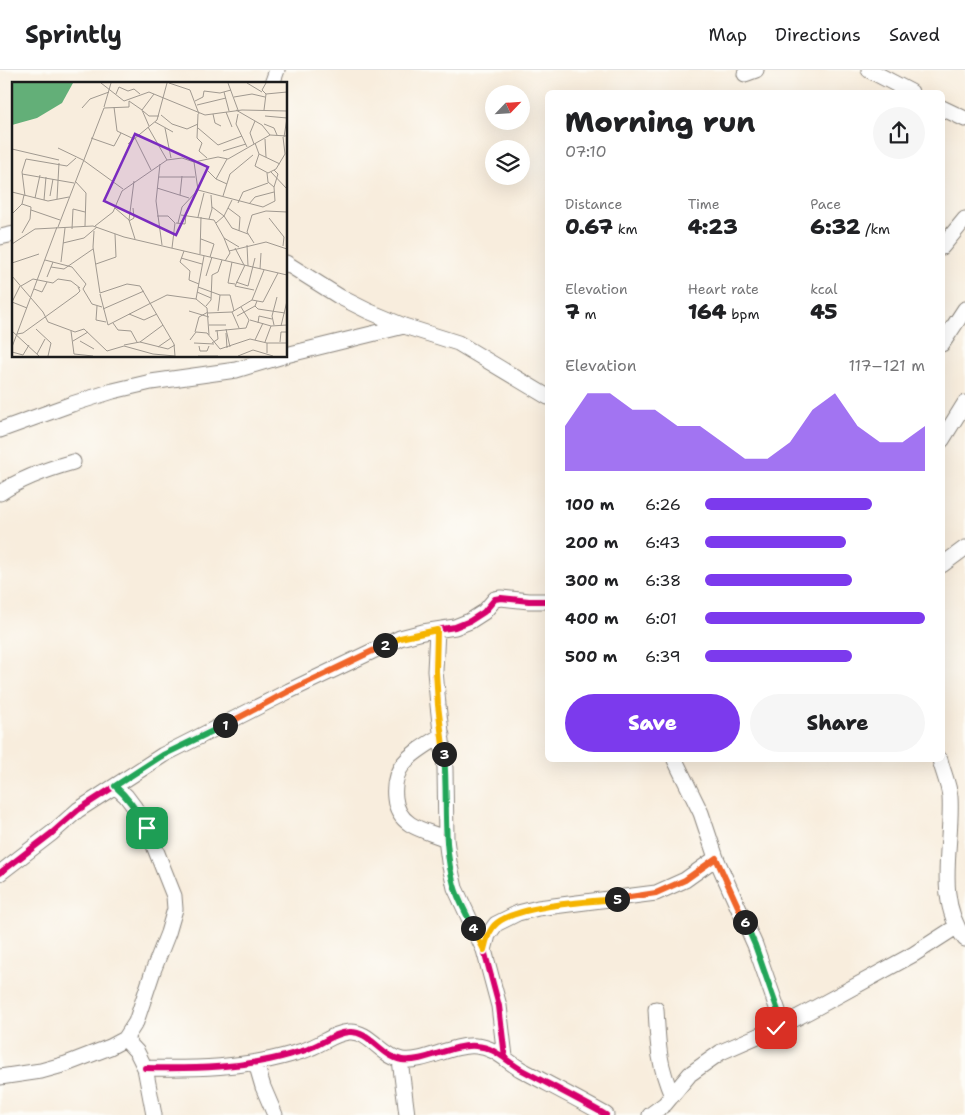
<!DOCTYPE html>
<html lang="en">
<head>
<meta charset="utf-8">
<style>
  :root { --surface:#fff; --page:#f6f6f6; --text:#202124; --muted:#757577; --line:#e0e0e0; --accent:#7c3aed }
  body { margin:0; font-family:"Shantell Sans",sans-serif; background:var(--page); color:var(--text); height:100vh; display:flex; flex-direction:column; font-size:19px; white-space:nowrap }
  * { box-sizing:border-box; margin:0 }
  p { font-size:16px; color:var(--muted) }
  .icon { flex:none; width:28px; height:28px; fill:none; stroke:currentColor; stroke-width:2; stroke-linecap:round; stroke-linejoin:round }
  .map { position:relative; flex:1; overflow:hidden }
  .panel { position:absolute; left:545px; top:20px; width:400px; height:672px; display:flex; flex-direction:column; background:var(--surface); border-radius:8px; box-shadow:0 5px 20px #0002 }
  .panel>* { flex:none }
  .needle { width:32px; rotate:65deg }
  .fabs { position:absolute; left:485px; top:15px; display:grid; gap:10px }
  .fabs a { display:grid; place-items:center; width:45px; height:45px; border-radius:50%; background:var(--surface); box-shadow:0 5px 20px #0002; font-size:25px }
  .pin { position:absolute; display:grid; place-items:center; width:42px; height:42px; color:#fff; margin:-21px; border-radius:10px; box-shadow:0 2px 8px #0006 }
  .km { position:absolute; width:25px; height:25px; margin:-12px; border-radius:50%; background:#222; color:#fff; font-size:14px; line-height:25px; text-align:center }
  .round { display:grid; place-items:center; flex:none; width:52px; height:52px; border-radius:26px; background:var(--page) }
  .headline { display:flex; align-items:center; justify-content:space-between; height:85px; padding:0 20px }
  h1 { font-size:28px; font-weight:800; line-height:38px }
  .stats { display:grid; grid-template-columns:repeat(3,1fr); gap:8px; height:85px; padding:5px 20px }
  .stats div { display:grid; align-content:center }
  .stats b { font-size:21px; font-weight:800 }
  .stats small { font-size:14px; font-weight:400 }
  .stats p { font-size:14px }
  .chart { height:140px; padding:10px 20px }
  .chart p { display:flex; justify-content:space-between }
  .chart svg { width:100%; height:90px; margin-top:5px; fill:var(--accent); opacity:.7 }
  .cta { display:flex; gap:10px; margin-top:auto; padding:10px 20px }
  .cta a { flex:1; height:58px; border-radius:30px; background:var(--accent); color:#fff; font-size:20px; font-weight:800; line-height:58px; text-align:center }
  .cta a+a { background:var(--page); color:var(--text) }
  ul { padding:0 20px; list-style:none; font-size:16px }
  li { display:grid; grid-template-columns:80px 60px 1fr; align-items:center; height:38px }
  li i { height:12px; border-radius:6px; background:var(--accent) }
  header { display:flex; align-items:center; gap:30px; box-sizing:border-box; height:70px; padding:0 25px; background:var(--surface); border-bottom:1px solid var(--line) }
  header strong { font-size:24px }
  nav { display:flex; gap:28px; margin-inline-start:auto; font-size:18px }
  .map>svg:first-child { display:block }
</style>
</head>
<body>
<header>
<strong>Sprintly</strong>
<nav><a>Map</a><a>Directions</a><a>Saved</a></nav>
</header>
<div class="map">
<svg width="965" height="1045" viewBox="0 0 965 1045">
  <rect width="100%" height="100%" fill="#fdfcf7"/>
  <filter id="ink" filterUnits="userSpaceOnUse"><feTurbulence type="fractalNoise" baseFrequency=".02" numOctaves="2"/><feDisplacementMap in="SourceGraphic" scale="10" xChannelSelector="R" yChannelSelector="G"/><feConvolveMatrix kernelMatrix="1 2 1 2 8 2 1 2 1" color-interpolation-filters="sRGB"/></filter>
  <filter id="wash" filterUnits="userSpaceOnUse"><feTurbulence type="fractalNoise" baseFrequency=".0096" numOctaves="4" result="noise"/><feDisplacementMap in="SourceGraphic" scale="20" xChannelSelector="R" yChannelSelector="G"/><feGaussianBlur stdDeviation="1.12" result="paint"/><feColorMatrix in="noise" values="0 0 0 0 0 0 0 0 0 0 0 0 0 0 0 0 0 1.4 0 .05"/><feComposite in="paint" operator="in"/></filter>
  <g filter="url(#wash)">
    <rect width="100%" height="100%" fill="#f8eddd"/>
  </g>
  <g filter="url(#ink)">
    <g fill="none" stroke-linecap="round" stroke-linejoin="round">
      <defs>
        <path id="minor" d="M869,0L911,22
          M745,4L756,0
          M272,14L277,0
          M942,38L965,49
          M0,167L14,164
          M942,177L965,149
          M286,193L340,227L368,241L404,256L458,273L548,327
          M942,274L965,239
          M286,285L404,256
          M0,360L72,334L113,321L151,312L236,300L283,286
          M942,370L965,333
          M0,423C22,408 48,399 73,392
          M942,495L965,478
          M437,560L435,601L438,635L445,698L446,769L449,792L455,818L484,880L499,936L505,987
          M442,665C416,682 391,692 395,728C396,739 401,748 410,754C421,761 435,764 446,769
          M675,690L701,743L716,788L755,875L783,955
          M940,690C943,702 949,715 950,727C953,773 934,829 965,869
          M0,803L52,763L78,740L163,685L289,621L400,568L423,562L455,557L470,551L484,542L495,529L501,528L529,531H548
          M484,880L488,865L496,854L518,843L538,838L656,823L685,810L716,788
          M656,939C658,974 658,993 672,1026
          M125,969L137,982L145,998L154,1045
          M400,990L407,1045
          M256,993L263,1017L275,1045
          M145,998C195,999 245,998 292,984C298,982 305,981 310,978C324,973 334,963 349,962C369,960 382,987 402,990C425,993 451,974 476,976C495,977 506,991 522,1000C550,1015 578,1029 606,1045
          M0,1007L41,1001L66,994L110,977L125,969L136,952L153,901L168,863L175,839L174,826L147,758L135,738L126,726L115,716
          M650,1045L665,1034L690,1004L721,982L783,955L817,937L914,884L956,857"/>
      </defs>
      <!-- minor casing -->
      <use href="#minor" stroke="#8a847c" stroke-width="17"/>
      <!-- minor -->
      <use href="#minor" stroke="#fff" stroke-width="15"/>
      <defs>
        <path id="cycleway" d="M437,560L435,601L438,635L445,698L446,769L449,792L455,818L484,880L499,936L505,987
          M0,803L52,763L78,740L163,685L289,621L400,568L423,562L455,557L470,551L484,542L495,529L501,528L529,531H548
          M145,998C195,999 245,998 292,984C298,982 305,981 310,978C324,973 334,963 349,962C369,960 382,987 402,990C425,993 451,974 476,976C495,977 506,991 522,1000C550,1015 578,1029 606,1045"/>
      </defs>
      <!-- cycleway casing -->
      <use href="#cycleway" stroke="#fdfcf7" stroke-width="9"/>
      <!-- cycleway -->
      <use href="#cycleway" stroke="#d6006c" stroke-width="6"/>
    </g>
  </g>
  <g fill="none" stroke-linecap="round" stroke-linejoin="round" filter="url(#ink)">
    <defs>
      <path id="split-1" d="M147,758C138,742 129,728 115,716L163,685L225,655"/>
      <path id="split-2" d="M225,655L289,621L385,575"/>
      <path id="split-3" d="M385,575L400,568L437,560L436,601L438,635L444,684"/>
      <path id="split-4" d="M444,684C448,728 442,772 454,815C458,830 467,844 473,858"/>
      <path id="split-5" d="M473,858L484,880C486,870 489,859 497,853C520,835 587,832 617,829"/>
      <path id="split-6" d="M617,829L656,823L685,810L716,788L745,852"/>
      <path id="split-7" d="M745,852L755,875L783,955L776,958"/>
    </defs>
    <!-- split-1 casing -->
    <use href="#split-1" stroke="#fff" stroke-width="10"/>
    <!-- split-2 casing -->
    <use href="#split-2" stroke="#fff" stroke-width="10"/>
    <!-- split-3 casing -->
    <use href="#split-3" stroke="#fff" stroke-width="10"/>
    <!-- split-4 casing -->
    <use href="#split-4" stroke="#fff" stroke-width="10"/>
    <!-- split-5 casing -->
    <use href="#split-5" stroke="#fff" stroke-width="10"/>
    <!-- split-6 casing -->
    <use href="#split-6" stroke="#fff" stroke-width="10"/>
    <!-- split-7 casing -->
    <use href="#split-7" stroke="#fff" stroke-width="10"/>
    <!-- split-1 -->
    <use href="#split-1" stroke="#22a559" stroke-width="6"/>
    <!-- split-2 -->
    <use href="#split-2" stroke="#f0652b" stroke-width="6"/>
    <!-- split-3 -->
    <use href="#split-3" stroke="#f5b400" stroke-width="6"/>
    <!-- split-4 -->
    <use href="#split-4" stroke="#22a559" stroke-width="6"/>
    <!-- split-5 -->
    <use href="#split-5" stroke="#f5b400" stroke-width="6"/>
    <!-- split-6 -->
    <use href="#split-6" stroke="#f0652b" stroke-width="6"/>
    <!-- split-7 -->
    <use href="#split-7" stroke="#22a559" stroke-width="6"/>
  </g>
  <!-- overview -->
  <g transform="translate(12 12)">
    <rect width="275" height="275" fill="#f8eddd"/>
    <path d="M0,1H61L50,21L25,36L0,43Z" fill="#63af78"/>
    <path fill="none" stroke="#a09990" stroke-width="1" d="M89,1L112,19L137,10L193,33L230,28L275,29M157,1L178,8L187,32M216,1L226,28M235,1L250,10M212,10L217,29M104,12L107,5L116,9L122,7L128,12M254,12L275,10M222,15L240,12L253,15M117,19L130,28L137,44M183,19L191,15L192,9L208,11L219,8M185,23L214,16M92,25L99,1M102,25L105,49L122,57M70,26L78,17L97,10M130,28L142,12M224,28L250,43L258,53M252,28L254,12L250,8L254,1M131,29L137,34H147M214,30L220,45M186,32L185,56L190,61L187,69L195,76M201,32L203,41L209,44M226,32L224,42L235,65M149,33L160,42L175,47L186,42M253,34L275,36M143,40L161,50M252,42L262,46L265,53M136,45L155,78M153,46L159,76M186,46L206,63L230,54M272,55L275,36M79,56L102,64L109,51M123,56L139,88M253,57L254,75M243,61L247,72L243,84L256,91L264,87L273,72L271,55M116,62L145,38L155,1M242,62L238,51L243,39M46,66L71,78M0,67L47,78M211,69L234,62M247,72L268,82M71,78L111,107M148,82L144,119L150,163M196,89L204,97L215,102M259,90L275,107M10,92L62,101M147,95H183M204,97L215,77M63,99L74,111L73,144M262,105L266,92L262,88M145,106L177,116M186,108L251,125L263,119L262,105L256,100L255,91M0,110L36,119L57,115M168,113L170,94M13,114L10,90L14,77L55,84L64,76M38,114L41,97M211,114L218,92L241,73M23,116L28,93M45,117L47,81M32,118L34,95M226,121L231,110L256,101M10,122L19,125L18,137L10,151M237,122L243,115L262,110M200,125L212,134L220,146L236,152M103,126L117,138L123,157M216,126L228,135L227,149M19,128L48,138M0,132L10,122L12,113M169,133L202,138L212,156L227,165M145,134H156L163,141L160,166M186,135L192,111M257,136L272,155L271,164M197,137L200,127L199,113M117,138L122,99M117,139L122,136L121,126M164,141L173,142L174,133M166,141L170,125L186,108L182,80M204,141L212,134L220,118M83,144L101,130L110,109L155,78L170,76L182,80L206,75L216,77L258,53L275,54M46,145L92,26L117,25V19M60,147L61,127L73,130M82,149L81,165L88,211L115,202L128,204L162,262L163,274M212,156L218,171L213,179M189,157L202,162L198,175M51,161L72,156L85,145M242,161L235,150L240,133L254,129L275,130M0,162L23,147L81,144L112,155L275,193M235,163L236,184M223,166L232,183M172,169L168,180L178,189L177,198L187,202M217,169L254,160L275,167M188,172L189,135M192,174L184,217L195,226L197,253M169,176L190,182M33,178L60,185L74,202L71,207L80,222L90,225M49,180L53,146M220,180L216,201L223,202M0,181L27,172M84,182L104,175L103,152M233,183L223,204L242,208M39,185L52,187L81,167M248,187L249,171M0,194L31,230L36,240L63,250L72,247L95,269L112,264L141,272L163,274M194,194L200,175M35,195L41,180M224,200L236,204L243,176M9,204L21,197L41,201L46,197L59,199L68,206M186,205L208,213H218L222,229M22,207L30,210L35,200M185,210L199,216M88,212L96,243L139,221M240,218L252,188M0,220L8,204M0,220L15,226M139,221L155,213L184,217M85,224L84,238L94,240M194,224L199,218L200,193L206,190L210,178M243,224L246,227L273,231M91,227L132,209M177,229L197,235M206,229L208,213M220,230L227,246M196,231L220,230L240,218L251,220L266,191M117,232L132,238L145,232M225,234L243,224L245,219M238,238L259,244L275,243M101,241L106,248L119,249L125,260M246,241L247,234L260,237M197,243H214M262,243L260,234L265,215M269,244L275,219M24,247L39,261L36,274M214,247L218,265M0,249L27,274M59,249L62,272L81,274M203,249L234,246L237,238L229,225M183,250L187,235L196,230M214,251L215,266M5,252L11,251L65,212L68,209L66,205M178,258L184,250L195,251L208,267L238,257L255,261V271M243,258L251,241M61,259L76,250M68,259L82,267M128,260L151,243M253,260L259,244M268,260L269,250H275M182,261L202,262M200,261L206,257L205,248M255,261H275M112,263L128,260L156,267L163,263M187,264L188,269H195L197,264M0,265L45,145M146,265L159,256M0,270L11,273L17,263M25,272L33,257M186,274H206M226,274L241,268L261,274"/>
    <path fill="#7b2cbf" fill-opacity="0.15" stroke="#7b2cbf" stroke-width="2.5" d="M123,52L196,85L164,153L92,119Z"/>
    <rect width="275" height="275" fill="none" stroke="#1c1c1c" stroke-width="2.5"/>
  </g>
</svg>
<div class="fabs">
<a><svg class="needle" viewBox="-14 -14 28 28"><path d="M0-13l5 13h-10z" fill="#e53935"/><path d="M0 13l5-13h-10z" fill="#757577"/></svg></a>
<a><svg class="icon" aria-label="layers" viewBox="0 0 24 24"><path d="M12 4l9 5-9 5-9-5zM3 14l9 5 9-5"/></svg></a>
</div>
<div class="pin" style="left:147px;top:758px;background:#1e9e55"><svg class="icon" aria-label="arrive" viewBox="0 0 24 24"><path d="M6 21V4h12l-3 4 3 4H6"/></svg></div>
<div class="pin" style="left:776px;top:958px;background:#d93025"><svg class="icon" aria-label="check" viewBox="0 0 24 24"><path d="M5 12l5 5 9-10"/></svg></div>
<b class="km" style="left:225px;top:655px">1</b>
<b class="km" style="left:385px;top:575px">2</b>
<b class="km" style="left:444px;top:684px">3</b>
<b class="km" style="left:473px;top:858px">4</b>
<b class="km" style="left:617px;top:829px">5</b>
<b class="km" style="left:745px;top:852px">6</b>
<section class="panel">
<div class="headline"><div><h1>Morning run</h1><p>07:10</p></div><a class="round"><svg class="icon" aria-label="share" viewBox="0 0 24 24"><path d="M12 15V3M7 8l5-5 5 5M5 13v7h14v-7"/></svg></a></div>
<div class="stats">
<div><p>Distance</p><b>0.67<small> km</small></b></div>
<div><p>Time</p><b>4:23</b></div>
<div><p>Pace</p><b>6:32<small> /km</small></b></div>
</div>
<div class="stats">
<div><p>Elevation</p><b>7<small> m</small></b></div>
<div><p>Heart rate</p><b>164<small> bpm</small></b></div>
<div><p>kcal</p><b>45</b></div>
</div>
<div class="chart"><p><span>Elevation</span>117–121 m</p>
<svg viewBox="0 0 160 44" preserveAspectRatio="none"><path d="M0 44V22L10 6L20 6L30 14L40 14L50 22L60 22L70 30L80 38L90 38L100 30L110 14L120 6L130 22L140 30L150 30L160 22V44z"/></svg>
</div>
<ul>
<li><b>100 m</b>6:26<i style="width:76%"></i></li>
<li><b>200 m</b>6:43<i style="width:64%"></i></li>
<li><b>300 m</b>6:38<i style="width:67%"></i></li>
<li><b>400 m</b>6:01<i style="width:100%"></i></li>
<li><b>500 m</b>6:39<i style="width:67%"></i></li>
</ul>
<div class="cta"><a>Save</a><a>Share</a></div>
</section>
</div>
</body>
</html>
